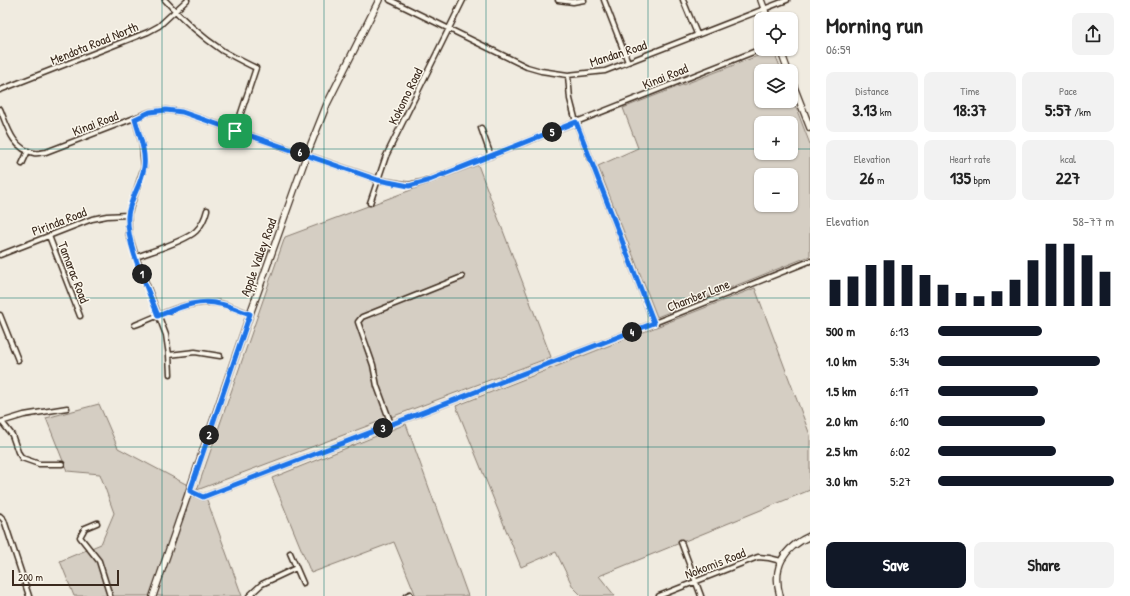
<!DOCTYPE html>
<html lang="en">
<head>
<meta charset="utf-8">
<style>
  :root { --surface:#fff; --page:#f2f2f2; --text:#222; --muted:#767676; --accent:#111827 }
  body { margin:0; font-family:"Patrick Hand",sans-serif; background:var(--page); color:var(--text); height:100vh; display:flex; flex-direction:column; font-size:15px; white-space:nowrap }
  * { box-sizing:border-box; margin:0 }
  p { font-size:13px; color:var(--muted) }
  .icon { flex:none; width:22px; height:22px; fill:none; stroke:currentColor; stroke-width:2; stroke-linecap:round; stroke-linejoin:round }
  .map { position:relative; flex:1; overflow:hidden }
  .panel { display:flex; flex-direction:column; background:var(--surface); width:320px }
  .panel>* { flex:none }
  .controls { position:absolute; left:754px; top:12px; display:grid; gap:8px }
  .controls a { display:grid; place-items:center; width:44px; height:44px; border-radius:8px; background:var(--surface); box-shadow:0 1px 3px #0004; font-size:20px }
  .scale { position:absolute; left:12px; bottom:10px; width:107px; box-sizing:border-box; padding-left:4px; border:2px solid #3b2a1e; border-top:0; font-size:11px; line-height:14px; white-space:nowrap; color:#3b2a1e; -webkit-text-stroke:3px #fbf7ec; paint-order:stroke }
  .pin { position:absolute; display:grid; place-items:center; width:34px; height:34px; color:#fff; margin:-17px; border-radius:8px; box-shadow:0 2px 6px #0006 }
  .km { position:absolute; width:20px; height:20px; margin:-10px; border-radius:50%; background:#222; color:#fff; font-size:11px; line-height:20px; text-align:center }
  .round { display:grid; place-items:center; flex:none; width:42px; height:42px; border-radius:8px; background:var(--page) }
  .headline { display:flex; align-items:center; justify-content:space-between; height:68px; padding:0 16px }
  h1 { font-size:22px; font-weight:700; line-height:30px }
  .metrics { display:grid; grid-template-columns:repeat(3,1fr); gap:6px; height:68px; padding:4px 16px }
  .metrics div { display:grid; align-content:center; border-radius:8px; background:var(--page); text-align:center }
  .metrics b { font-size:17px; font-weight:700 }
  .metrics small { font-size:11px; font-weight:400 }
  .metrics p { font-size:11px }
  .chart { height:112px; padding:8px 16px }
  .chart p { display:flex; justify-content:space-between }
  .chart svg { width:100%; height:72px; margin-top:4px; stroke:var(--accent); stroke-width:6 }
  .action { display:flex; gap:8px; margin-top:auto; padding:8px 16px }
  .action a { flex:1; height:46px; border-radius:8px; background:var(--accent); color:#fff; font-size:16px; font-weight:700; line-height:46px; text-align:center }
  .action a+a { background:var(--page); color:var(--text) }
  ul { padding:0 16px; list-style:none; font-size:13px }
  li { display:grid; grid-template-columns:64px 48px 1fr; align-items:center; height:30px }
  li i { height:10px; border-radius:5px; background:var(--accent) }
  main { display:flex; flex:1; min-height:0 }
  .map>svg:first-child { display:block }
</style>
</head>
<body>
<main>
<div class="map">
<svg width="810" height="596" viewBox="0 0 810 596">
  <rect width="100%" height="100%" fill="#f0ebe0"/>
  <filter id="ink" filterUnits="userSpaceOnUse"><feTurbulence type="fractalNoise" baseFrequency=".025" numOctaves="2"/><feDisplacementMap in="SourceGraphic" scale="8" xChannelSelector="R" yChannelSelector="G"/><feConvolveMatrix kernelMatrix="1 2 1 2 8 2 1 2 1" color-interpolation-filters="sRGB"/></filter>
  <g filter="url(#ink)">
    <!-- green -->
    <path fill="#d5cec3" stroke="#887c70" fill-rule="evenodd" d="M773,50L782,71H761V101H791V95L810,144V256L657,317L598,166L638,148L623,108ZM761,123H791V153H761ZM761,175H791V205H761Z
      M478,165L551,357L197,490L207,500L242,596H74L60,561L101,544L114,513L100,474L67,471L46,418L99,404L118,448L197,490L285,237Z
      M755,288L810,435V490L599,576L615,596H582L573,587L556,552L521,567L456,406Z
      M406,424L468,596H416L394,542L311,573L272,478Z"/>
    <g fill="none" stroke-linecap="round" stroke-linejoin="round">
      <defs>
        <path id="street" d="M165,0C182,19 202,37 223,51C234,57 245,63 256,68L235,131
          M390,0L527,67L541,71L568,75L605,71L787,0
          M558,0L573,2L584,0
          M604,0L628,62
          M683,0L697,34
          M568,75L570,99L576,122L654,323
          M0,90L148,32L159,26L187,0
          M0,109C7,125 12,149 34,153C38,154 42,152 46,152L150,112L166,110L182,112L379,180L409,185L427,181L761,49
          M135,119L142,144L144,167L128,215L129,235L136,257L166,335L169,355L170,374
          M481,128L491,156
          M22,164L28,151
          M370,203L386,156L463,0
          M49,236L80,316
          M0,255L92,219L107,216L128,215
          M136,257C150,252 186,241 196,231C202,225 205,218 207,210
          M0,315L18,360
          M135,325C161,315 189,299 218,303C228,305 239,310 250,314
          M169,355L195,352L220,356
          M1,422L24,415L67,408
          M2,422L12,435L18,452L22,458L39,464H62
          M391,424L377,386L373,365L358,322L362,317L462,277
          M190,491L203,497L654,323L810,261
          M0,516L4,520L29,596
          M97,523L85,528L80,537L99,561L110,596
          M681,542L701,596
          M290,553L303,583
          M249,596L262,584L296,568
          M406,596L410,594L411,596
          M659,596L758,557L769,558L781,561"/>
        <path id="secondary" d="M761,0L768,19
          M780,49L788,71
          M791,79L810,128
          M153,596L250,314L307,154L327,104L379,0
          M780,596C772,567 783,548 810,536"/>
      </defs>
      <!-- street casing -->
      <use href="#street" stroke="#3b2a1e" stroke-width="7"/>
      <!-- secondary casing -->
      <use href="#secondary" stroke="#3b2a1e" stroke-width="8"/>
      <!-- street -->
      <use href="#street" stroke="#fbf7ec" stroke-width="4"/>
      <!-- secondary -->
      <use href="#secondary" stroke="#fbf7ec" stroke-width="5.5"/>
    </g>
  </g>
  <g fill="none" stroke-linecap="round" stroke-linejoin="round" filter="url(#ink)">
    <defs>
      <path id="route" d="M166,110L182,112L378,180L409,186L427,181L576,122L654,323L203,497L190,491L250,314C240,311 230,306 220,304C199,298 178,308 158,316C148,288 126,246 128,216C129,200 142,184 144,167C146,151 139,134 135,119L150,112Z"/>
    </defs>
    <!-- route casing -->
    <use href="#route" stroke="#fff" stroke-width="8"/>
    <!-- route -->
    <use href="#route" stroke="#1a73e8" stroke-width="5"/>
  </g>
  <!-- grid -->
  <path fill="none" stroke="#0f766e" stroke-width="1" stroke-opacity="0.55" d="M162,0V596M324,0V596M486,0V596M648,0V596M0,149H761M791,149H810M0,298H810M0,447H810"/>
  <g text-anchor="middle" stroke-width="3" stroke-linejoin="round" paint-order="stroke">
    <!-- street labels -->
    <g font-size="13" fill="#3b2a1e" stroke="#fbf7ec">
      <text transform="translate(94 43) rotate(-22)" y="5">Mendota Road North</text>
      <text transform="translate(618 53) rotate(-18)" y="5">Mandan Road</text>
      <text transform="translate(665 76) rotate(-22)" y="5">Kinai Road</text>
      <text transform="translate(405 96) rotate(-64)" y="5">Kokomo Road</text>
      <text transform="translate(95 123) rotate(-21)" y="5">Kinai Road</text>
      <text transform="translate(59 221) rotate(-21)" y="5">Pirinda Road</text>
      <text transform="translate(258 257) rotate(-70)" y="5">Apple Valley Road</text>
      <text transform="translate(74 272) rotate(69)" y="5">Tamarac Road</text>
      <text transform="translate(698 295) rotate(-22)" y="5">Chamber Lane</text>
      <text transform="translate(715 563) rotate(-21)" y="5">Nokomis Road</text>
    </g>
  </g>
</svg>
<div class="controls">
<a><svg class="icon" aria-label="locate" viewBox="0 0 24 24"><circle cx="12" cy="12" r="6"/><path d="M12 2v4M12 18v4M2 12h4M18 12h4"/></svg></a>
<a><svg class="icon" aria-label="layers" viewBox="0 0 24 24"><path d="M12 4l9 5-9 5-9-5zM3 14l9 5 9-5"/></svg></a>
<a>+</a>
<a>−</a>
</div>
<div class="scale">200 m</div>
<div class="pin" style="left:235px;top:131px;background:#1e9e55"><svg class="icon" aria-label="arrive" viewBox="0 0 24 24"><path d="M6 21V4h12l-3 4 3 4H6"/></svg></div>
<b class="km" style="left:142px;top:274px">1</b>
<b class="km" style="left:209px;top:435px">2</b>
<b class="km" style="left:383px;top:428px">3</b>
<b class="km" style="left:632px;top:332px">4</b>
<b class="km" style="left:552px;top:132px">5</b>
<b class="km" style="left:300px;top:152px">6</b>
</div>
<section class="panel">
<div class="headline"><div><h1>Morning run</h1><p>06:59</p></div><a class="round"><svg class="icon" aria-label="share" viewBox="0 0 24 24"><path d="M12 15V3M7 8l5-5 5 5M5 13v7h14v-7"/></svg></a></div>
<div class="metrics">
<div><p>Distance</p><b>3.13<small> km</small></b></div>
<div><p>Time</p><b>18:37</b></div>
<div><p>Pace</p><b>5:57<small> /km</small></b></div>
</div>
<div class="metrics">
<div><p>Elevation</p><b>26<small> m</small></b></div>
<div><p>Heart rate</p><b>135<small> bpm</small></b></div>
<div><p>kcal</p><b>227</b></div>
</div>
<div class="chart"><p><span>Elevation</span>58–77 m</p>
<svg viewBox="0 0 160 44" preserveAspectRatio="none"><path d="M5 44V28M15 44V26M25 44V19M35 44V16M45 44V19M55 44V25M65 44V31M75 44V36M85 44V38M95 44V35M105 44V28M115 44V16M125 44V6M135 44V6M145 44V13M155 44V23"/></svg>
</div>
<ul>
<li><b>500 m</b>6:13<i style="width:59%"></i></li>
<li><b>1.0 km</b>5:34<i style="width:92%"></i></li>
<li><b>1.5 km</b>6:17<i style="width:57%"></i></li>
<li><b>2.0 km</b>6:10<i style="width:61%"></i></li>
<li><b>2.5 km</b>6:02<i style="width:67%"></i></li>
<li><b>3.0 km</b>5:27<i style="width:100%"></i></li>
</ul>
<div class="action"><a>Save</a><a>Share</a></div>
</section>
</main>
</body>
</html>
